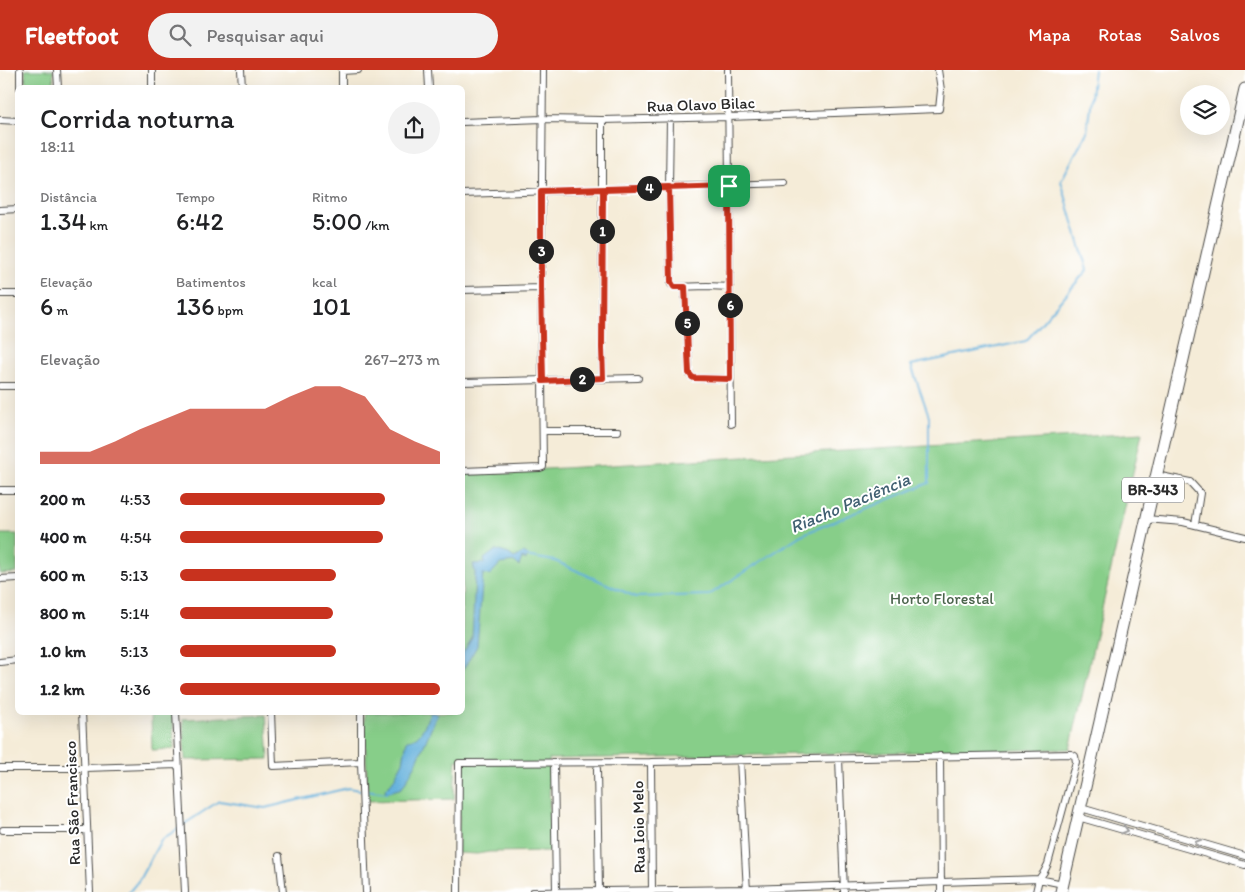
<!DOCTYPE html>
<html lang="pt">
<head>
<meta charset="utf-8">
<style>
  :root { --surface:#fff; --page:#f2f2f2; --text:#202124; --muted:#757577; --accent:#c8321e }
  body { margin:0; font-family:Itim,sans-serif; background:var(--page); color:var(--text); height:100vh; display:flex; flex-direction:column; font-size:19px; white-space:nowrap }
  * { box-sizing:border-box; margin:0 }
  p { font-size:16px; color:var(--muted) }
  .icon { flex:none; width:28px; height:28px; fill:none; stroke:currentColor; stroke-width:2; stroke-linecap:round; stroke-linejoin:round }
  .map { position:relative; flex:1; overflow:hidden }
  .panel { position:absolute; left:15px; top:15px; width:450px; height:630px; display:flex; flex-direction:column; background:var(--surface); border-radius:8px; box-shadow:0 5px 20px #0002 }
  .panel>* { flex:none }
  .tools { position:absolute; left:1180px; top:15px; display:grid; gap:10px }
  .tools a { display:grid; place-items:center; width:50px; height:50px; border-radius:50%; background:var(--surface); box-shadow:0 5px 20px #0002; font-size:25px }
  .pin { position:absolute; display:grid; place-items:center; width:42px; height:42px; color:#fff; margin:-21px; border-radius:10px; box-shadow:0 2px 8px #0006 }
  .km { position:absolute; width:25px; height:25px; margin:-12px; border-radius:50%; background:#222; color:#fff; font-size:14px; line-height:25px; text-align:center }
  .round { display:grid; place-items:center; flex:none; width:52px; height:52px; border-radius:26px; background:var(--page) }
  .summary { display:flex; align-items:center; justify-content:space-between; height:85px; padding:0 25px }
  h1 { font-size:28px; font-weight:600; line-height:38px }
  .figures { display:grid; grid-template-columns:repeat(3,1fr); gap:8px; height:85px; padding:5px 25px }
  .figures div { display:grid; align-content:center }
  .figures b { font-size:25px; font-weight:600 }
  .figures small { font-size:14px; font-weight:400 }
  .figures p { font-size:14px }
  .chart { height:140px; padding:10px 25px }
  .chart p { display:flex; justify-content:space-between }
  .chart svg { width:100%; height:90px; margin-top:5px; fill:var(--accent); opacity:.7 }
  ul { padding:0 25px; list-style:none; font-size:16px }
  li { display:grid; grid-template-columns:80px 60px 1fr; align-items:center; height:38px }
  li i { height:12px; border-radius:6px; background:var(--accent) }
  header { display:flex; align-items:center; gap:30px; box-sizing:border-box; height:70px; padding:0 25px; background:var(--accent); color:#fff }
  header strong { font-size:24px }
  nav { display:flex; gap:28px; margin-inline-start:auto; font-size:18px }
  .search { width:350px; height:45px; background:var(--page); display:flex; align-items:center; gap:12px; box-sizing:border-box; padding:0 18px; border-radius:28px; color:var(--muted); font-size:19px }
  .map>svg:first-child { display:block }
</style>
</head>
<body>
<header>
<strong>Fleetfoot</strong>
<div class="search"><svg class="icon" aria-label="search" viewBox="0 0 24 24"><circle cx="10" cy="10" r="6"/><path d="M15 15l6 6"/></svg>Pesquisar aqui</div>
<nav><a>Mapa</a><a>Rotas</a><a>Salvos</a></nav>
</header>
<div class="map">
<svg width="1245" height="822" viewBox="0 0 1245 822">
  <rect width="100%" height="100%" fill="#fff"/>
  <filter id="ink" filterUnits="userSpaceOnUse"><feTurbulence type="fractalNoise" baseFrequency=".02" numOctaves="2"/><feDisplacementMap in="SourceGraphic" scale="10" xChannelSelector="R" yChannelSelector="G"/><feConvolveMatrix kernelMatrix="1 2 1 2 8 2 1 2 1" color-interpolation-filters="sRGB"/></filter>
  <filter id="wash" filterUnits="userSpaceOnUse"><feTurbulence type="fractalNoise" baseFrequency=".0096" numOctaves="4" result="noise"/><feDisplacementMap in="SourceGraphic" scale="20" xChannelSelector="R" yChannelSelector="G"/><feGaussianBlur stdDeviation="1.12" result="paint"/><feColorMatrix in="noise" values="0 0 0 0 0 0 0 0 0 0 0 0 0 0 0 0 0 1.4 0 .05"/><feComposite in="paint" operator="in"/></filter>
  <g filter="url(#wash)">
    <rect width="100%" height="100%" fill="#f5ecd8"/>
    <!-- green -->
    <path fill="#87ce89" stroke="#597c5a" d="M25,0H53L54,17H26Z
      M1142,363L1070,679L549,689L550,781L489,782L477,784L458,783L461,690H456L454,729L368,731L364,643L462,642L463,404Z
      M0,464H17V503L0,504Z
      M151,643H173L174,679L152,680Z
      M266,645L269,689L185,690L183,649Z"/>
    <!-- water -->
    <path fill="#63b0dc" stroke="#476e84" d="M496,480L509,484L514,488L524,483L528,486L526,490L522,488L519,496L515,492L500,494L490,505L483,504L477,576L463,600V583L472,568L475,503L473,494L485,493L484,489Z
      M430,643H438L415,696L402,718L386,723L385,719L392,712L403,692L407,670C422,669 424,655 430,643Z"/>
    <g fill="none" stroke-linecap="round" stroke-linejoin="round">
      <!-- stream -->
      <path stroke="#63b0dc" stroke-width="2" d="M525,486L555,491L636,527L709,525L801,465L929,413V346L911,295L1026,271L1087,200L1061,111L1087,62L1094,0
        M365,720L387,723
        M183,755L219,731L265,738L348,718L360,720
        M129,822L139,810L161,770L179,758"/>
    </g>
  </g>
  <g filter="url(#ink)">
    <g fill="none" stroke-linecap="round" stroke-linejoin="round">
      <defs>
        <path id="street" d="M20,0V18
          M57,0L58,18
          M152,0V18
          M241,0L242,18
          M342,0V18
          M428,0L429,18
          M728,0L731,354
          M342,1L358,0
          M670,48L669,117L671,214L676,217L707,216L730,217
          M0,50L18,51
          M602,50V278L603,308
          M462,52L543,49L602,50L729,47L939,39L941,20L938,0
          M462,124L785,113
          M0,140L18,139
          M685,217L689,300L690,305L694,308L730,309
          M462,220L541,218
          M0,224H18
          M462,312L638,308
          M0,316H18
          M543,361H618
          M462,401L540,398L543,397L541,218L543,0
          M1156,405L1190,412L1200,423L1195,455
          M0,420H18
          M1146,449L1183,452L1245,467
          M0,509L18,508
          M0,592L18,590
          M82,642L90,822
          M176,642L185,822
          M271,642L273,696L361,692
          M361,642V692L366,822
          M940,686L941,822
          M839,688L844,822
          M740,689L747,822
          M554,692L556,822
          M651,692L652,822
          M0,698H85L178,695
          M597,699L599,821
          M1081,738L1245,786
          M1078,747L1245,795
          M3,760H87
          M279,786L283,822
          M458,822L459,693L651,692L1071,684L1075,686L1076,692L1073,702L1048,794L1044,802L1039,809L1036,822
          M533,822L747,819L941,812L1039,809L1063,814"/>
        <path id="highway" d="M1061,822L1245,19"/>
      </defs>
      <!-- street casing -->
      <use href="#street" stroke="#494845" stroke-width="8"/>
      <!-- highway casing -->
      <use href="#highway" stroke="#494845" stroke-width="13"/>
      <!-- street -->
      <use href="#street" stroke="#fff" stroke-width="6"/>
      <!-- highway -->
      <use href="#highway" stroke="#fff" stroke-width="11"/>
    </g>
    <!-- one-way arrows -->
    <defs><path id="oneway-chevron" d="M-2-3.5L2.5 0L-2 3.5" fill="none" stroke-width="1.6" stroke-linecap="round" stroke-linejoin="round" transform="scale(1.25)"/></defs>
    <g stroke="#a0a0a0">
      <use href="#oneway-chevron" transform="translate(1125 760) rotate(16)"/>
      <use href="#oneway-chevron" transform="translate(1198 773) rotate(-164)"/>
    </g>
  </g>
  <g fill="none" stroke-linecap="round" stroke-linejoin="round" filter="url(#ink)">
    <defs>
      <path id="route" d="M729,116L603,120L602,278L603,308L543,311L541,218V121L669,117L671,212L674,217H685L689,303L692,307L694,308L730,309L729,116"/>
    </defs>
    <!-- route casing -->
    <use href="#route" stroke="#fff" stroke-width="10"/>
    <!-- route -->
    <use href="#route" stroke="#c8321e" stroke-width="6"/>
  </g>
  <g text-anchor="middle" stroke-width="4" stroke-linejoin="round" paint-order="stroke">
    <!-- shield labels -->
    <rect fill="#fff" stroke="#6b6b6b" stroke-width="1" x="1122" y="407.5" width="62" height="25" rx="4"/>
    <g font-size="15" font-weight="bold" fill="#2b2b2b">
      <text x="1153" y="425">BR-343</text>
    </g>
    <!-- street labels -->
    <g font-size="16" fill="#2b2b2b" stroke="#fff">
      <text transform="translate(701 34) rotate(-2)" y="6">Rua Olavo Bilac</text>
      <text transform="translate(72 733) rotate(-92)" y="6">Rua São Francisco</text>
      <text transform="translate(638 757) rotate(-91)" y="6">Rua Ioio Melo</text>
    </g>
    <!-- park labels -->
    <g font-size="16" fill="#4b644c" stroke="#fff">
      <text x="942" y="534">Horto Florestal</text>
    </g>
    <!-- water labels -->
    <g font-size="18" font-style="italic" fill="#416072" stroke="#fff">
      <text transform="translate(850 433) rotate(-23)" y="6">Riacho Paciência</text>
    </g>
  </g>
</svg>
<div class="tools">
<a><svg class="icon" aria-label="layers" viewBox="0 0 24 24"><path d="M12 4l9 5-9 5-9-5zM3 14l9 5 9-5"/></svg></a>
</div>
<div class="pin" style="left:729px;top:116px;background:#1e9e55"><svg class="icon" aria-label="arrive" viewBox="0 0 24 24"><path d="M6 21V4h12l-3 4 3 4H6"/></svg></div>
<b class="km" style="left:602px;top:161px">1</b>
<b class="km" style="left:582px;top:309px">2</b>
<b class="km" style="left:541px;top:181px">3</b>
<b class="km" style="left:649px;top:118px">4</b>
<b class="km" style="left:687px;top:253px">5</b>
<b class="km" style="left:730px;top:235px">6</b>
<section class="panel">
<div class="summary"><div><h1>Corrida noturna</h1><p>18:11</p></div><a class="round"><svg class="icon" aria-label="share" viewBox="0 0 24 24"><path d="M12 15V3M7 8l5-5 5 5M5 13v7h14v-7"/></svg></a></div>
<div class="figures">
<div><p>Distância</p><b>1.34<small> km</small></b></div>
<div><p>Tempo</p><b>6:42</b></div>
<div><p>Ritmo</p><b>5:00<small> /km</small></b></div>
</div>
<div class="figures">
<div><p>Elevação</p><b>6<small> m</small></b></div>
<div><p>Batimentos</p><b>136<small> bpm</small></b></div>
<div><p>kcal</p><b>101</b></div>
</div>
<div class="chart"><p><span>Elevação</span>267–273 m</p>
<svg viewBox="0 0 160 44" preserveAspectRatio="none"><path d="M0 44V38L10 38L20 38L30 33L40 27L50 22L60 17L70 17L80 17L90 17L100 11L110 6L120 6L130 11L140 27L150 33L160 38V44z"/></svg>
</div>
<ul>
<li><b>200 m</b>4:53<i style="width:79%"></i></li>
<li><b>400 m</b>4:54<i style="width:78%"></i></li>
<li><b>600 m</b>5:13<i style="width:60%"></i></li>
<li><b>800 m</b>5:14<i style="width:59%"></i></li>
<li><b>1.0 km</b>5:13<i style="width:60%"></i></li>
<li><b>1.2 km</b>4:36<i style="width:100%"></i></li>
</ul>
</section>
</div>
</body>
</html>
